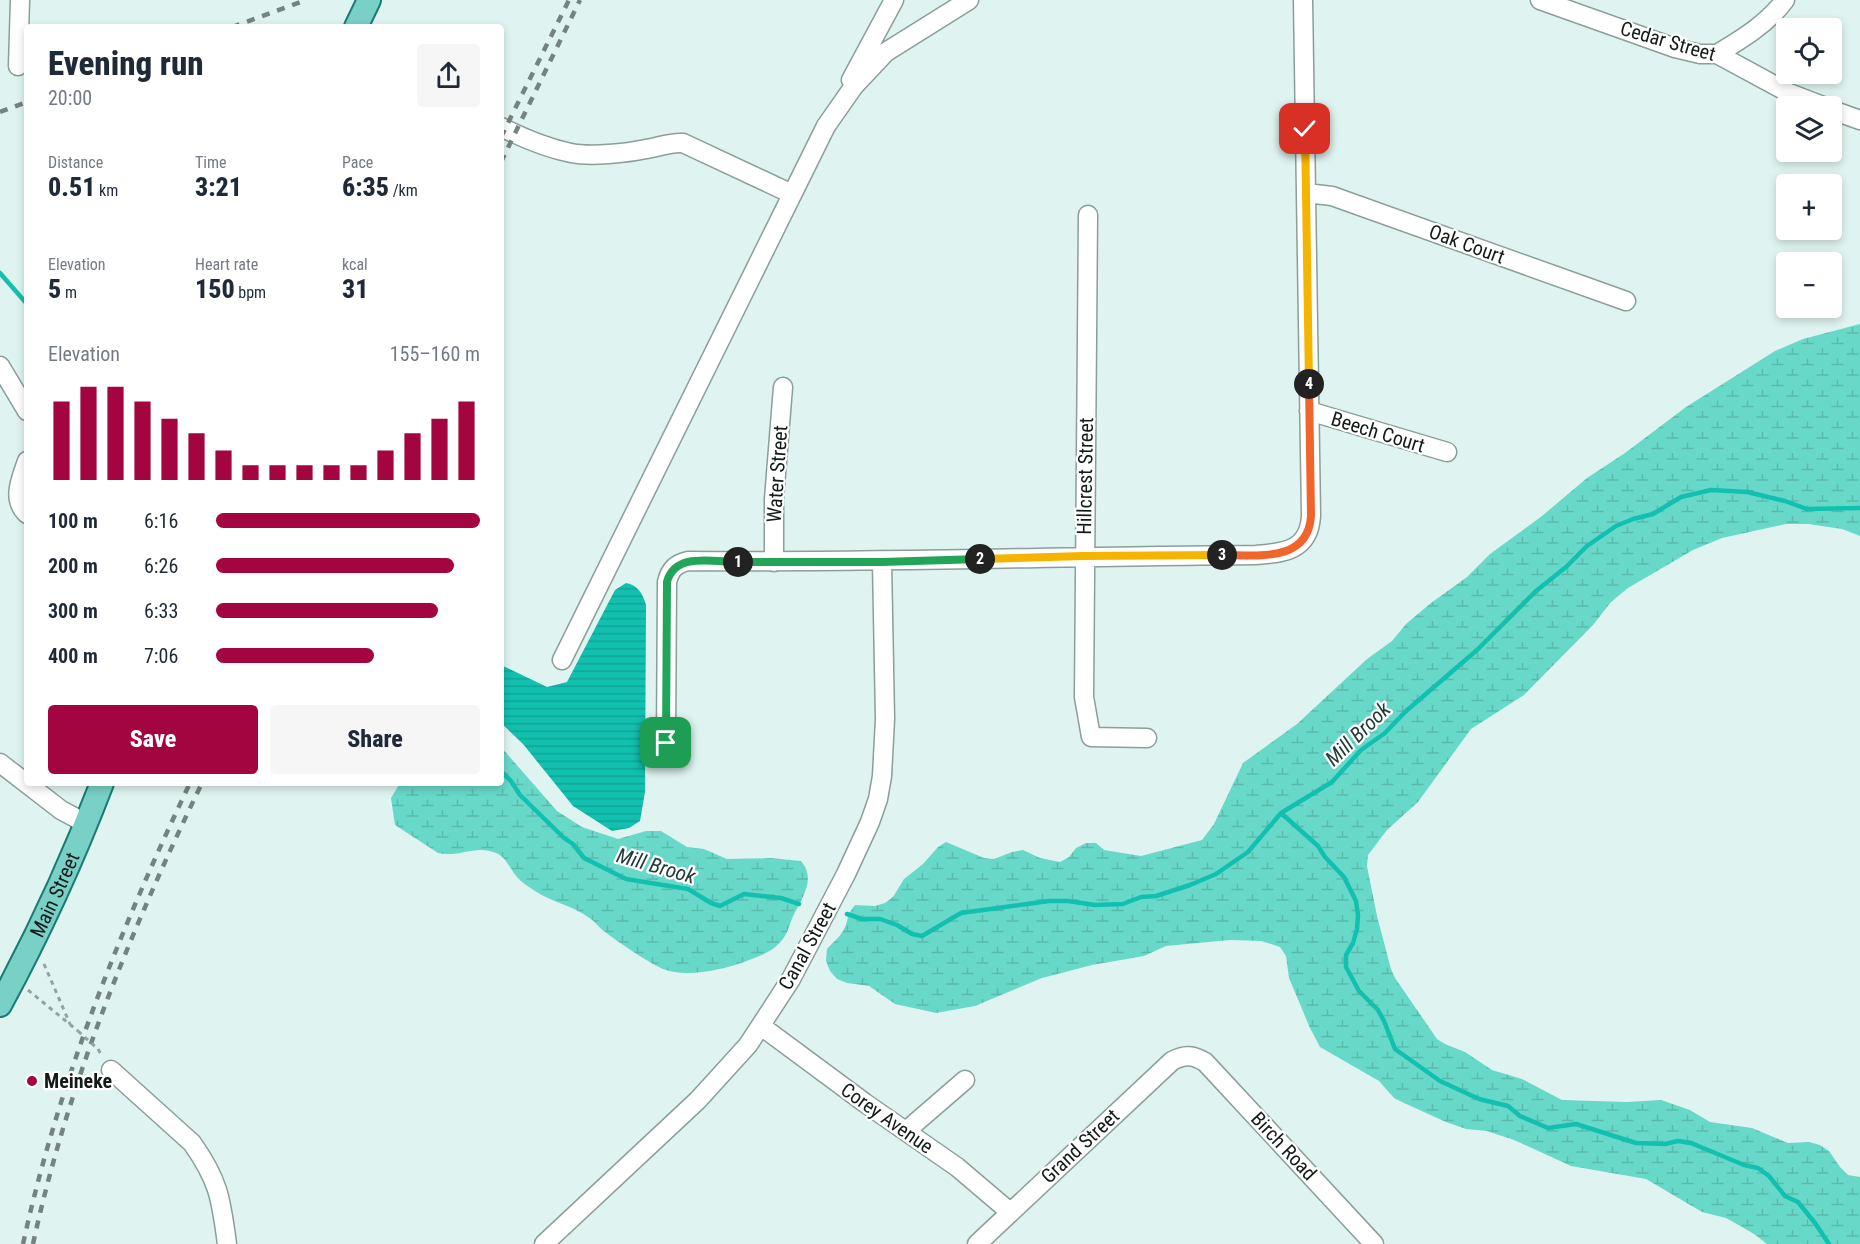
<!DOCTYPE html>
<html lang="en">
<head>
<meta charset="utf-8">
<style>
  :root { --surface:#fff; --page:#f6f6f7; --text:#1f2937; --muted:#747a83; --accent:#a2053f }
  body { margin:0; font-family:"Roboto Condensed",sans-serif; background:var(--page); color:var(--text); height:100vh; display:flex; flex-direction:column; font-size:22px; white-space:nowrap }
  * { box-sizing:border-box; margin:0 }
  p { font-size:20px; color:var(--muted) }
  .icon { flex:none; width:33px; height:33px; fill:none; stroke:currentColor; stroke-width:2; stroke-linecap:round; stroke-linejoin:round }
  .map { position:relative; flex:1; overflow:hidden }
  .details { position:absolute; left:24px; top:24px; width:480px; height:762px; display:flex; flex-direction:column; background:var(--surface); border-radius:6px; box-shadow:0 3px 9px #0003 }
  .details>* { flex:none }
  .controls { position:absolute; left:1776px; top:18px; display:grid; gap:12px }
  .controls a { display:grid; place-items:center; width:66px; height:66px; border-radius:6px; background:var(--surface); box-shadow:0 3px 9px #0003; font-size:30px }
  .pin { position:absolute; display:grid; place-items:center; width:51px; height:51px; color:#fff; margin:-26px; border-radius:12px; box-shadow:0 3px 9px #0006 }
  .km { position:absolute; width:30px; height:30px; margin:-15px; border-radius:50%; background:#222; color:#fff; font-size:16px; line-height:30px; text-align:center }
  .round { display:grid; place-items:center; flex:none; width:63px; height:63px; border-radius:6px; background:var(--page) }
  .summary { display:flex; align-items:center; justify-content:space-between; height:102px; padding:0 24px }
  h1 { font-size:33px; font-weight:800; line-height:45px }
  .metrics { display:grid; grid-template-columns:repeat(3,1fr); gap:9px; height:102px; padding:6px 24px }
  .metrics div { display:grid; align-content:center }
  .metrics b { font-size:26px; font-weight:800 }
  .metrics small { font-size:16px; font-weight:400 }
  .metrics p { font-size:16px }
  .chart { height:168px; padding:12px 24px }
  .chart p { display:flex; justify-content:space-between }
  .chart svg { width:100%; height:108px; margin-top:6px; stroke:var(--accent); stroke-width:6 }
  .primary-button { display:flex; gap:12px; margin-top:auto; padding:12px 24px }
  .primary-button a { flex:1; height:69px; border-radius:6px; background:var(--accent); color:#fff; font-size:24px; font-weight:800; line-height:69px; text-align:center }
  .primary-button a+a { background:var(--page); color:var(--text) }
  ul { padding:0 24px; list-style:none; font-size:20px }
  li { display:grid; grid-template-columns:96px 72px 1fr; align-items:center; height:45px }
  li i { height:15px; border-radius:8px; background:var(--accent) }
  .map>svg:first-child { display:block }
</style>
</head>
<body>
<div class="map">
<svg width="1860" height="1244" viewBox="0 0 1860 1244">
  <defs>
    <pattern id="wetland-marsh" width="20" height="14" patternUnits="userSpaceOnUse" patternTransform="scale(1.5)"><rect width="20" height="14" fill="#68d9c9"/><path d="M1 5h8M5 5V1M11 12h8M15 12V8" fill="none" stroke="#59baac"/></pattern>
    <pattern id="water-rules" width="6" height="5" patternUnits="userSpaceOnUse" patternTransform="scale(1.5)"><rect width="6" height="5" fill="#12c0af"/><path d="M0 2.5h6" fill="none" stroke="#10a496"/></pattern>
  </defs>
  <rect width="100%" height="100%" fill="#dff4f0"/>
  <!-- wetland -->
  <path fill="url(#wetland-marsh)" d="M1860,324V536L1842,529L1808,524H1786L1722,538L1693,550L1628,588L1611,602L1593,625L1524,695L1471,729L1418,802L1387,830L1368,855L1367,866L1377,916L1391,969L1395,978L1437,1039L1445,1044L1465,1052L1492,1070L1522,1079L1562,1100L1627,1102L1661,1100L1690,1110L1710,1122L1752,1128L1788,1143L1809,1142L1820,1145L1829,1151L1840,1167L1848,1175L1860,1177V1244H1767L1754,1234L1735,1223L1726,1218L1702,1212L1646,1179L1571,1166L1514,1140L1487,1131L1466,1129L1446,1122L1404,1103L1394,1098L1379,1081L1320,1047L1310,1028L1289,978L1286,956L1280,947L1271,944L1261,941L1230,940L1166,946L1144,956L1092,965L1042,978L975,1006L936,1013L895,1004L869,986L847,983L837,979L830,971L826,961L827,949C832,943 839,938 843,931C849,921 846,915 855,905L875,906L885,903L893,897L904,879L923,864L938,847L946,842L984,858L994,859L1012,852L1023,850L1040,858L1060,862L1069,857L1076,848L1086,843H1096L1104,850L1141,856L1202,840L1214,824L1243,763L1297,724L1367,659L1392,641L1406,624L1431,603L1467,577L1490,554L1542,516L1587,478L1625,453L1686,407L1775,351L1803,339Z
    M501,747L557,811L582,827L618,839L646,831H661L687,847L704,849L727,859L771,858L801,861C819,882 797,903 790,924C783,948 766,954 744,962C722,970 685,978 663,969C649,963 618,942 605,932C599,928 595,921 588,917C572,905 551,902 535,891C529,887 521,882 517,877C510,869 506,857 496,853C477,844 458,858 438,853L395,825L391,798L400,783H501Z"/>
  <!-- water -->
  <path fill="url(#water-rules)" d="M626,583C638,585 643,594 646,605L645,792L640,821L629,828L612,831L573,806L523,744L501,723V665L547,687L567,682L615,590Z"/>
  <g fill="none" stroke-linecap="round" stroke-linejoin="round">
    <!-- stream -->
    <path stroke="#12c0af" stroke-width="4.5" d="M0,273L27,304
      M501,771L511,781L520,795L564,838L573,844L584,858L626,879L688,889L711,903L720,906L744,894L781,898L799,904
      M1281,813L1318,846L1325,857L1344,877L1356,901L1358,915L1357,929L1353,943L1346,955V967L1359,991L1378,1010L1384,1021L1395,1049L1440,1081L1479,1099L1508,1106L1520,1116L1548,1128L1576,1124L1636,1143L1665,1144L1678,1141L1691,1143L1744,1165L1758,1168L1769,1176L1785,1196L1798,1202L1815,1223L1829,1244
      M847,914L862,919H880L897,925L912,934L922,936L961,913L1049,901H1068L1095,905L1123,904L1141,897L1156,896L1190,885L1216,874L1248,852L1281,813L1332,782L1361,750L1385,733L1405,712L1477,650L1536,591L1566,567L1587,546L1616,526L1633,519L1653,514L1681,497L1711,490L1747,492L1785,501L1807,509L1860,508"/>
    <defs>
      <path id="minor" d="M1540,0L1675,48L1700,54H1717L1789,93L1823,106
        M1717,54C1742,39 1767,24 1785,0
        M18,66L20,0
        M851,80L894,0
        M1832,110L1860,120
        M501,127C523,138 547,148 571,153C591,157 627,153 646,149C659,147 670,142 683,143L792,194
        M1306,193L1332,196L1626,301
        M1088,215L1084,697L1091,737L1147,738
        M0,366L27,411
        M1309,411L1447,452
        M27,461C21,479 11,499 27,514
        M774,562V499L783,387
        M562,660L826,126L854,86L886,52L969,0
        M666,743L667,582C670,570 675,564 688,561C877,563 1066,556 1256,555C1285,553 1309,550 1311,516L1303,0
        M0,763L61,810L87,824
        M761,1026L865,1103L957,1167L1010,1212
        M111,1070L192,1143C219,1181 221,1199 227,1244
        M906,1131L965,1080
        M544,1244L698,1100L748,1045L791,979L846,874L870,822L878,799L882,776L885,719L882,562
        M977,1244L1172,1061C1185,1054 1193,1055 1205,1062L1374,1244"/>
      <g id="major">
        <path d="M356,27L369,0"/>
        <path id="s1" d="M0,1005C39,933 73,859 102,783"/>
      </g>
    </defs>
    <!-- minor casing -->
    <use href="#minor" stroke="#8a9e9a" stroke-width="21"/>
    <!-- major casing -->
    <use href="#major" stroke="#1a7c71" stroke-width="26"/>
    <!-- path -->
    <path stroke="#93a3a0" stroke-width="3" stroke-dasharray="4.5 4.5" stroke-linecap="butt" d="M44,964L70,1024
      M28,990L78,1031
      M98,1049L102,1056"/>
    <!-- minor -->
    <use href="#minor" stroke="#fff" stroke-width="18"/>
    <!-- major -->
    <use href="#major" stroke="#78d0c6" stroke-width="22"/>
    <!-- rail -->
    <path stroke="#758380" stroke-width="4.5" stroke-dasharray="8 8" stroke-linecap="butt" d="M232,27L306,0
      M0,112L27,102
      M501,137L569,0
      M501,162L580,0
      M23,1244C58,1084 120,930 190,783
      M33,1244C68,1083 131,930 202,783"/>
    <!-- path-bridge -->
    <path stroke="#93a3a0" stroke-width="3" stroke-dasharray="4.5 4.5" stroke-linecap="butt" d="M78,1031L98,1049"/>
  </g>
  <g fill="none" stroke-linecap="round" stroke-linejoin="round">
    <defs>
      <path id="split-1" d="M666,743L667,582C675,552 712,562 738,562"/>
      <path id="split-2" d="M738,562H882L980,559"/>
      <path id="split-3" d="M980,559L1083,556L1222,555"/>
      <path id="split-4" d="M1222,555C1257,555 1308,563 1311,516L1309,384"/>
      <path id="split-5" d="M1305,129L1309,384"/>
    </defs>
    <!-- split-1 casing -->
    <use href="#split-1" stroke="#fff" stroke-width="12"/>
    <!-- split-2 casing -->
    <use href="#split-2" stroke="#fff" stroke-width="12"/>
    <!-- split-3 casing -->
    <use href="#split-3" stroke="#fff" stroke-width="12"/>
    <!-- split-4 casing -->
    <use href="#split-4" stroke="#fff" stroke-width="12"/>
    <!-- split-5 casing -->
    <use href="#split-5" stroke="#fff" stroke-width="12"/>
    <!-- split-1 -->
    <use href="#split-1" stroke="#22a559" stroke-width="8"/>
    <!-- split-2 -->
    <use href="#split-2" stroke="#22a559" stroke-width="8"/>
    <!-- split-3 -->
    <use href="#split-3" stroke="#f5b400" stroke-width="8"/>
    <!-- split-4 -->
    <use href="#split-4" stroke="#f0652b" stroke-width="8"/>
    <!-- split-5 -->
    <use href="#split-5" stroke="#f5b400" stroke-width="8"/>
  </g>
  <!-- markers -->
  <circle fill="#a2053f" stroke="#fff" stroke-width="2" cx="32" cy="1081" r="6"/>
  <g text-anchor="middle" stroke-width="4.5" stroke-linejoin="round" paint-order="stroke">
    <!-- street labels -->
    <g font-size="20" fill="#131b19" stroke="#fff">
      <text transform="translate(1668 41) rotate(16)" y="7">Cedar Street</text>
      <text transform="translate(1467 244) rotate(20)" y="7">Oak Court</text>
      <text transform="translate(1378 432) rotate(17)" y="7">Beech Court</text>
      <text transform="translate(777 474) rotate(-86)" y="7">Water Street</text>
      <text transform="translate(1085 476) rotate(-89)" y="7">Hillcrest Street</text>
      <text dy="7" stroke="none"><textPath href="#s1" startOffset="123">Main Street</textPath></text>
      <text transform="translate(807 946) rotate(-61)" y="7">Canal Street</text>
      <text transform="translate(887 1118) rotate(35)" y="7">Corey Avenue</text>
      <text transform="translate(1080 1146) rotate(-43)" y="7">Grand Street</text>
      <text transform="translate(1284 1146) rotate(47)" y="7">Birch Road</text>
    </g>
    <!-- poi labels -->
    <g font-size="20" font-weight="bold" fill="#131b19" stroke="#fff" text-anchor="start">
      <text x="44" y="1088">Meineke</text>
    </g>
    <!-- water labels -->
    <g font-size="21" font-style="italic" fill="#223b37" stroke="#fff">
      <text transform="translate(1358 734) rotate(-44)" y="7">Mill Brook</text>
      <text transform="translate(656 866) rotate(16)" y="7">Mill Brook</text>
    </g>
  </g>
</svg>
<div class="controls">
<a><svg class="icon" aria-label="locate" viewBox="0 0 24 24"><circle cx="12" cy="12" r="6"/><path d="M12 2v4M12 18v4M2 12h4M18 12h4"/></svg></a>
<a><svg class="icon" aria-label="layers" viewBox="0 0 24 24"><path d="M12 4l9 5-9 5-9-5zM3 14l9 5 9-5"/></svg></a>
<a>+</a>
<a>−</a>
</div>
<div class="pin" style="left:666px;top:743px;background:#1e9e55"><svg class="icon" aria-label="arrive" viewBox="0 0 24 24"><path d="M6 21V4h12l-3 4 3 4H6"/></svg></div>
<div class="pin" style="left:1305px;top:129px;background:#d93025"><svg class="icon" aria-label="check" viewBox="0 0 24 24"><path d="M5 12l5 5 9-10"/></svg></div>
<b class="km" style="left:738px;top:562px">1</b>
<b class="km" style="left:980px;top:559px">2</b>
<b class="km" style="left:1222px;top:555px">3</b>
<b class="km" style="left:1309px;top:384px">4</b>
<section class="details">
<div class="summary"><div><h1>Evening run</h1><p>20:00</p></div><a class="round"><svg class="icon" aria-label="share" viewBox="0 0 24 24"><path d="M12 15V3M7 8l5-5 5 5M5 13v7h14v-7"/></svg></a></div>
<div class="metrics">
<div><p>Distance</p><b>0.51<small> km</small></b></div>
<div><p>Time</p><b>3:21</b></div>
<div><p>Pace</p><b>6:35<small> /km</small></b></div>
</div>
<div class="metrics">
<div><p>Elevation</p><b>5<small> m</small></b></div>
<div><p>Heart rate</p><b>150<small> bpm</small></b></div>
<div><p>kcal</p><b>31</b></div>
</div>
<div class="chart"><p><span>Elevation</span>155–160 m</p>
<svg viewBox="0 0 160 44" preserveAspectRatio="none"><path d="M5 44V12M15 44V6M25 44V6M35 44V12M45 44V19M55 44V25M65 44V32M75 44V38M85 44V38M95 44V38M105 44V38M115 44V38M125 44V32M135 44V25M145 44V19M155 44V12"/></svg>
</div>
<ul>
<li><b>100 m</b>6:16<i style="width:100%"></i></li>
<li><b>200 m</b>6:26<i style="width:90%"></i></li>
<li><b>300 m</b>6:33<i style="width:84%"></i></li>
<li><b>400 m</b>7:06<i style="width:60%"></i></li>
</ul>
<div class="primary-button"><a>Save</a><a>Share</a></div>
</section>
</div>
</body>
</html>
